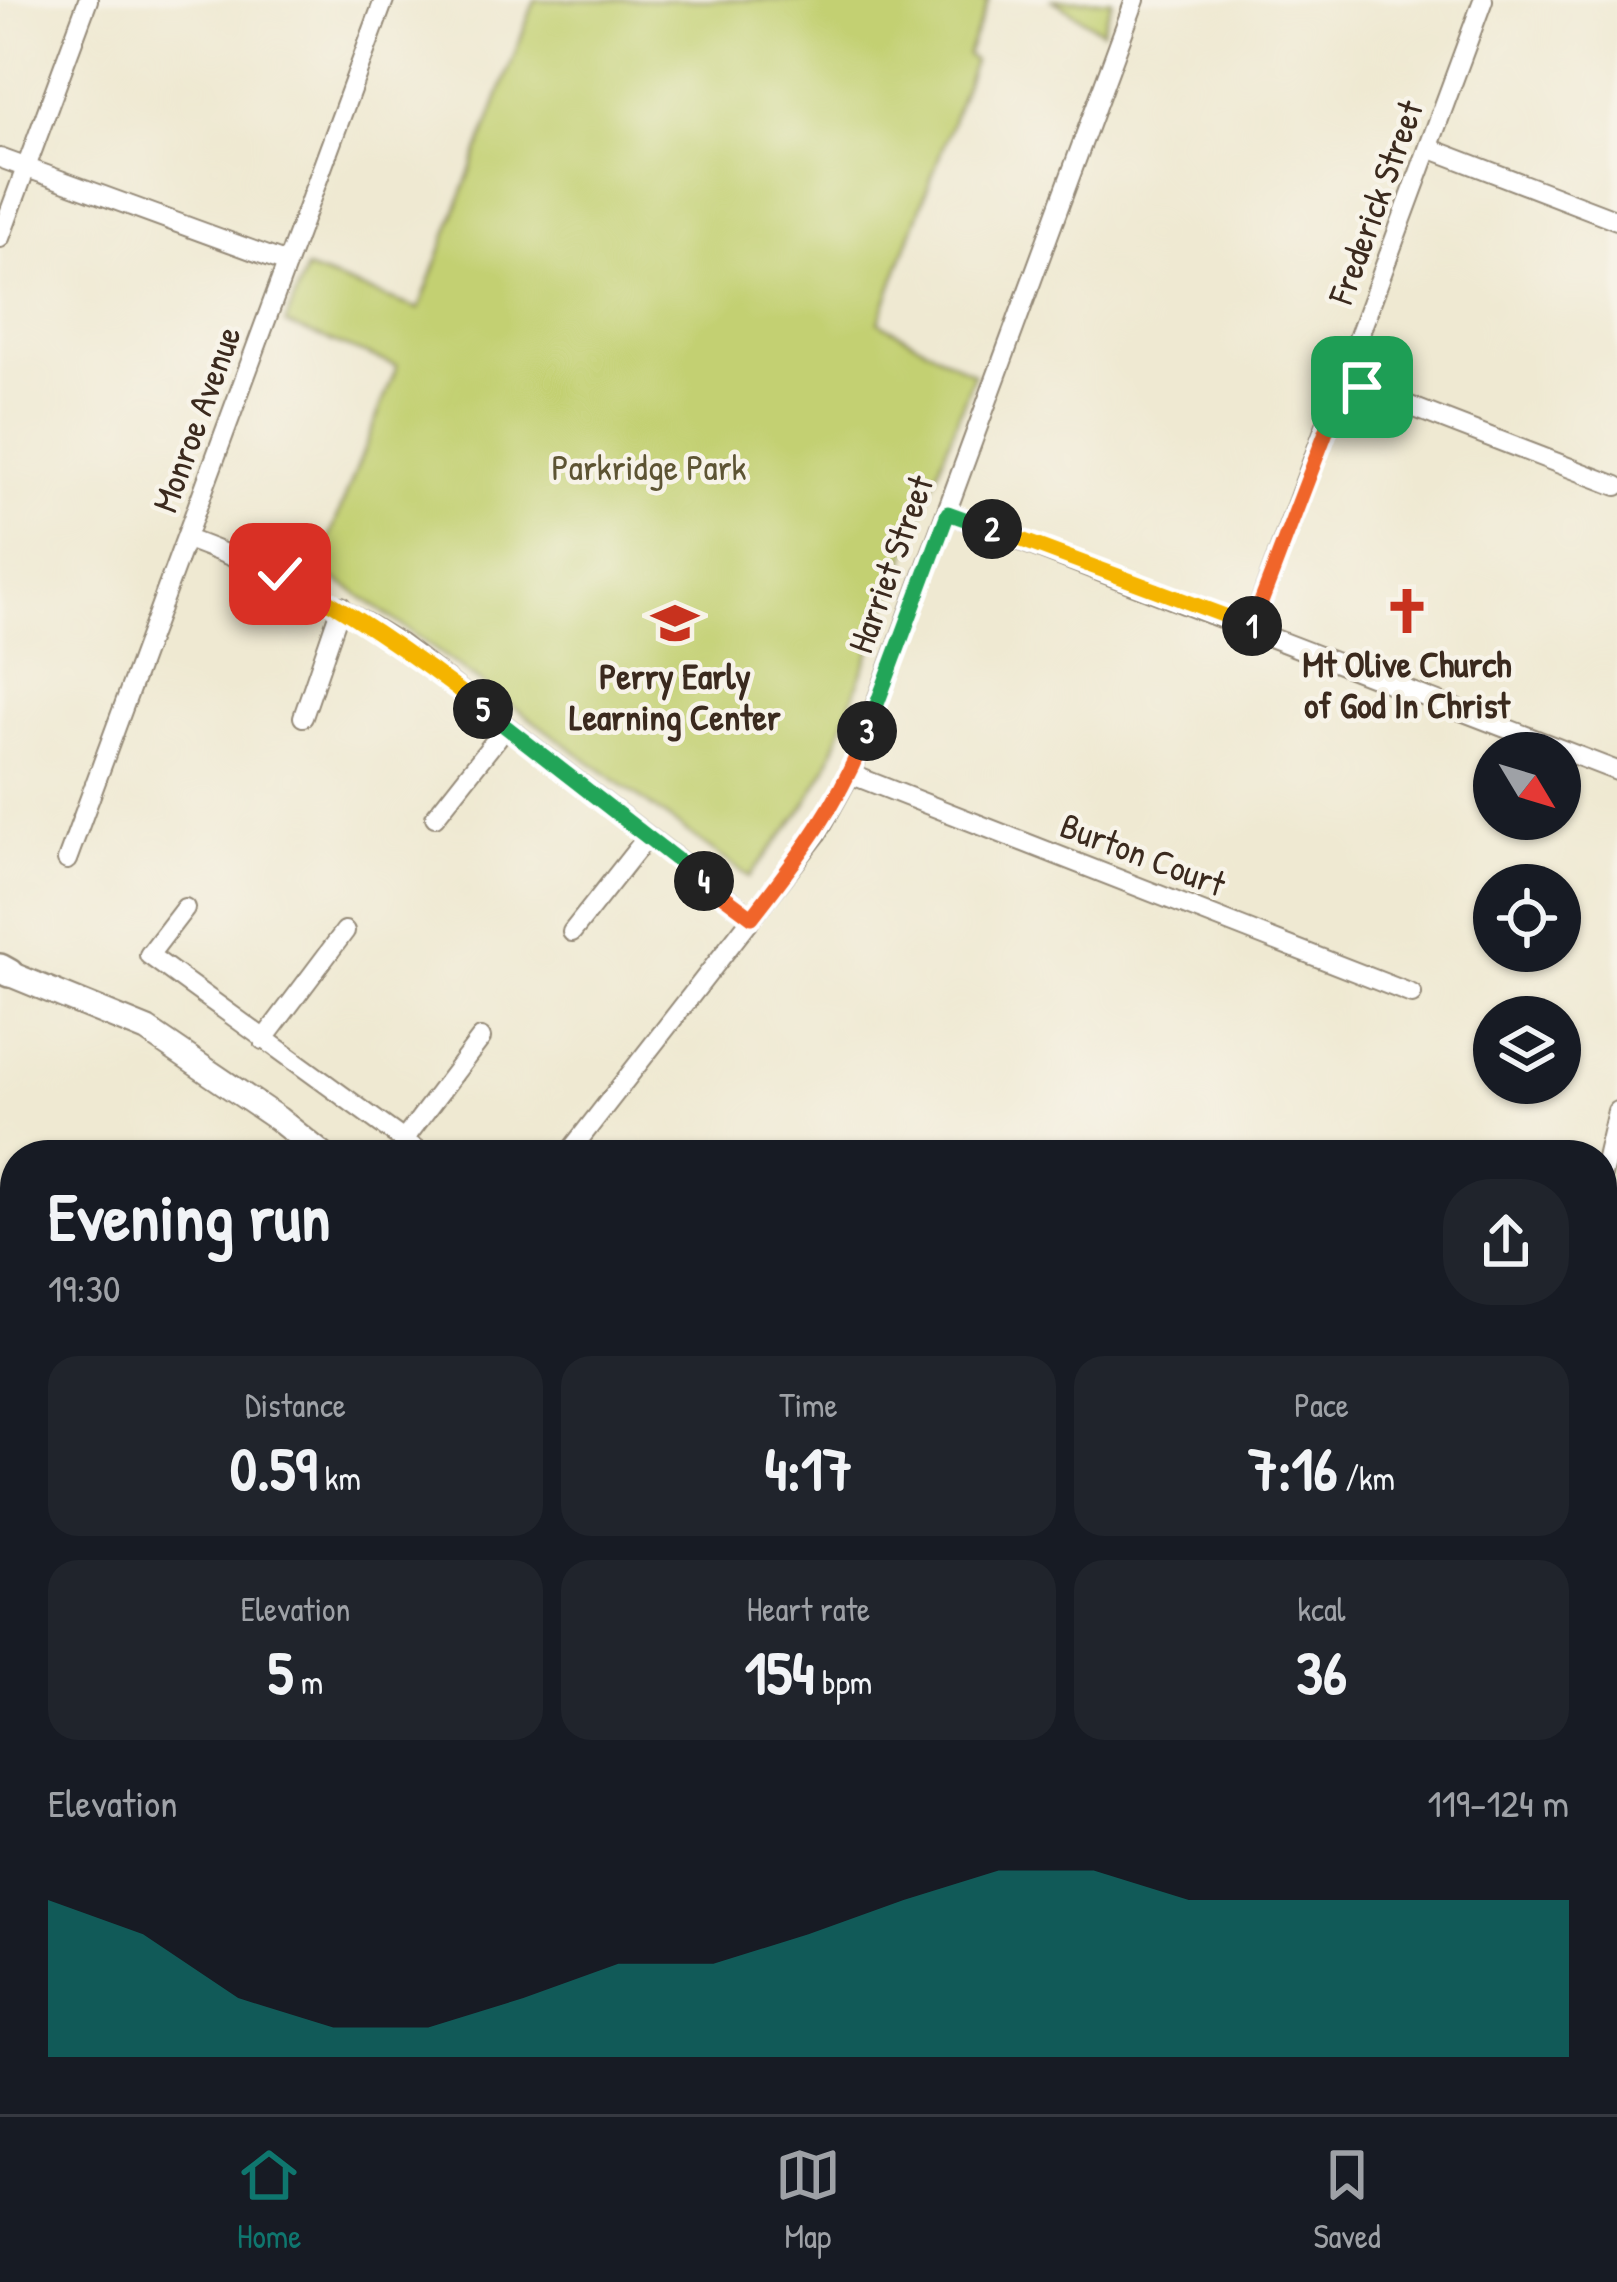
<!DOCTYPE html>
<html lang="en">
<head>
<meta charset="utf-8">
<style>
  :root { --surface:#171b24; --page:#20242c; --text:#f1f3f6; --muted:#9ea1a6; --line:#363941; --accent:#0f766e }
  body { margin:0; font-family:"Patrick Hand",sans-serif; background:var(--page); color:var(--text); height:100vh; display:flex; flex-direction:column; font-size:45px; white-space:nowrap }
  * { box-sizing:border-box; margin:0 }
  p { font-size:39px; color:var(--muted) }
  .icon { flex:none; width:66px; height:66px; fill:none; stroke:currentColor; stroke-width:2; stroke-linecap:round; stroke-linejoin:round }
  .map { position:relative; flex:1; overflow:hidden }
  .panel { position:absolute; left:0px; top:1140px; width:1617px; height:975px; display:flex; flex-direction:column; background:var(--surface); border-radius:48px 48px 0 0; box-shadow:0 3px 9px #0004 }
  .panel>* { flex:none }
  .needle { width:78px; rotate:128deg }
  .fabs { position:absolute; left:1473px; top:732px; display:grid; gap:24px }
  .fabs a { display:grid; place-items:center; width:108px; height:108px; border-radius:50%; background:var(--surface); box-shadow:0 3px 9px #0004; font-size:60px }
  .pin { position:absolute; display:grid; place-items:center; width:102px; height:102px; color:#fff; margin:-51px; border-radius:24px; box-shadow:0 6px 18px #0006 }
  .km { position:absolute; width:60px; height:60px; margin:-30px; border-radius:50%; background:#222; color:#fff; font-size:33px; line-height:60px; text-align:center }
  .round { display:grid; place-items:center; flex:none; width:126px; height:126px; border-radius:48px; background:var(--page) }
  .overview { display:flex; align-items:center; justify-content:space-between; height:204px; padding:0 48px }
  h1 { font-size:66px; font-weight:800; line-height:90px }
  .stats { display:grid; grid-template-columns:repeat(3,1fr); gap:18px; height:204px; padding:12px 48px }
  .stats div { display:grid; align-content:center; border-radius:30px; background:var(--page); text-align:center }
  .stats b { font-size:60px; font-weight:800 }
  .stats small { font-size:33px; font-weight:400 }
  .stats p { font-size:33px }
  .chart { height:336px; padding:24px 48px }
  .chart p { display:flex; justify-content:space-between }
  .chart svg { width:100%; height:216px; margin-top:12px; fill:var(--accent); opacity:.7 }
  .tab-bar { display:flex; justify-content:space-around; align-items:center; height:168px; border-top:3px solid var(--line); background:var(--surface); font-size:33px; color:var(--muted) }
  .tab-bar a { display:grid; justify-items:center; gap:6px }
  .tab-bar .current { color:var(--accent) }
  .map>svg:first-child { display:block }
</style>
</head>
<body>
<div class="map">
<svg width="1617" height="2114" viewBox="0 0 1617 2114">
  <rect width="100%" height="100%" fill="#f7f3e8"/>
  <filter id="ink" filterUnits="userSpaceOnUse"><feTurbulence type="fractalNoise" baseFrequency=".00833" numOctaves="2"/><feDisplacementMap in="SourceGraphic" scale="24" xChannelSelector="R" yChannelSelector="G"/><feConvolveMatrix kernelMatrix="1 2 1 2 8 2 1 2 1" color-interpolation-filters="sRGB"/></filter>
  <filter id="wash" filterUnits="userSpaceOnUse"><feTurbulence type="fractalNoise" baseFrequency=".004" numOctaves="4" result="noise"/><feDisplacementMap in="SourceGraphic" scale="48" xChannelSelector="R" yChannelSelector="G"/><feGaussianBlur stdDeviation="2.7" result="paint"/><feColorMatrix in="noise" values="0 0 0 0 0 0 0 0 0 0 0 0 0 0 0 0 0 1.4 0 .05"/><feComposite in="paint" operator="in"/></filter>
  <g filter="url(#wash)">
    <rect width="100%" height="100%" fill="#efe9d2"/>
    <!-- green -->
    <path fill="#c3d072" stroke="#7f7d48" stroke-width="3" d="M535,0H989L967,55L974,61L879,322L974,374L827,767L802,811L749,877L351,589L317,569L397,366L285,324L306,269L419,309Z
      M1053,0H1112L1102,31Z"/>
  </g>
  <g filter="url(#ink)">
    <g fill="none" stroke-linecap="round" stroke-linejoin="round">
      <defs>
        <path id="minor" d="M1429,148L1617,220
          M0,158L287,263
          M0,238L88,0
          M1345,381L1617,486
          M948,513L1617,771
          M187,539C267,569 327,598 399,643L752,917
          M1251,628L1483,0
          M303,717L341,606
          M850,774L1412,994
          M435,817L506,727
          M67,860L384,0
          M185,908L149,955L424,1155
          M572,932L647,837
          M263,1040L345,931
          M403,1141L481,1038
          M567,1155L817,834L850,774L1135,0
          M1151,1155H1171
          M1602,1175L1617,1111
          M1602,1265L1617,1277
          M1602,1565L1617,1576
          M435,2100L453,2114
          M991,2100L1009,2114
          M900,2114L911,2100
          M1334,2114L1345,2100"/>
        <path id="major" d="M0,970L147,1030L278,1119L323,1155
          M0,1907L15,1877
          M162,2100L172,2114
          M1549,2100L1567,2114"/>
        <path id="highway" d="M0,968L9,973"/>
      </defs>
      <!-- minor casing -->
      <use href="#minor" stroke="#958a78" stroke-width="22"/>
      <!-- major casing -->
      <use href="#major" stroke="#958a78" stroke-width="28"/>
      <!-- highway casing -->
      <use href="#highway" stroke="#958a78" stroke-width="32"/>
      <!-- minor -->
      <use href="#minor" stroke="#fff" stroke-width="18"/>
      <!-- major -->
      <use href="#major" stroke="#fff" stroke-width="24"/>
      <!-- highway -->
      <use href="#highway" stroke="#fff" stroke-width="27"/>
    </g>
  </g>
  <g fill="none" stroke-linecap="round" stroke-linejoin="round" filter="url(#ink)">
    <defs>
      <path id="split-1" d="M1252,626L1345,382L1362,387"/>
      <path id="split-2" d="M992,529L1252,626"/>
      <path id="split-3" d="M867,731L948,513L992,529"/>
      <path id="split-4" d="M704,881L752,917C799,856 839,805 867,731"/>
      <path id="split-5" d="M483,709L704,881"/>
      <path id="split-6" d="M280,574C354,613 418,658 483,709"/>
    </defs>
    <!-- split-1 casing -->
    <use href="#split-1" stroke="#fff" stroke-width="24"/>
    <!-- split-2 casing -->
    <use href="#split-2" stroke="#fff" stroke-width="24"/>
    <!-- split-3 casing -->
    <use href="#split-3" stroke="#fff" stroke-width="24"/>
    <!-- split-4 casing -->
    <use href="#split-4" stroke="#fff" stroke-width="24"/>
    <!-- split-5 casing -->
    <use href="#split-5" stroke="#fff" stroke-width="24"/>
    <!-- split-6 casing -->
    <use href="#split-6" stroke="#fff" stroke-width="24"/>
    <!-- split-1 -->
    <use href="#split-1" stroke="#f0652b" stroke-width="15"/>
    <!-- split-2 -->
    <use href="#split-2" stroke="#f5b400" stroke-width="15"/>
    <!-- split-3 -->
    <use href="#split-3" stroke="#22a559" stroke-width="15"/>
    <!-- split-4 -->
    <use href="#split-4" stroke="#f0652b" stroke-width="15"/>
    <!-- split-5 -->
    <use href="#split-5" stroke="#22a559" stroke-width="15"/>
    <!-- split-6 -->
    <use href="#split-6" stroke="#f5b400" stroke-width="15"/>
  </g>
  <!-- icons -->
  <defs>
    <symbol id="church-bare" viewBox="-9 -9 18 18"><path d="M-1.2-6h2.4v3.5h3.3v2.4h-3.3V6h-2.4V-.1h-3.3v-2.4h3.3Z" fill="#c8321e" stroke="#f7f3e8" stroke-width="2.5" paint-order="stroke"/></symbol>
    <symbol id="school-bare" viewBox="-9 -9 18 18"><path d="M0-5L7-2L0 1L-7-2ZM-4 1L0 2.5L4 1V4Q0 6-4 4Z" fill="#c8321e" stroke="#f7f3e8" stroke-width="2.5" paint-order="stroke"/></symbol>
  </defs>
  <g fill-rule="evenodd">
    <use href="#church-bare" x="1374" y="578" width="66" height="66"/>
    <use href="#school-bare" x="642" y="590" width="66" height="66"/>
  </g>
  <g text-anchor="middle" stroke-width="9" stroke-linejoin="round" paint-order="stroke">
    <!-- street labels -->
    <g font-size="36" fill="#3b2a1e" stroke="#f7f3e8">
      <text transform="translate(1375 202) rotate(-70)" y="13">Frederick Street</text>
      <text transform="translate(196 419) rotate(-70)" y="13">Monroe Avenue</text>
      <text transform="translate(890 564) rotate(-70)" y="13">Harriet Street</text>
      <text transform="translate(1143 854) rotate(21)" y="13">Burton Court</text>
    </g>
    <!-- park labels -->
    <g font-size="36" fill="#5d5433" stroke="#f7f3e8">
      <text x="649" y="480">Parkridge Park</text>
    </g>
    <!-- poi labels -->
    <g font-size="36" font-weight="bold" fill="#3b2a1e" stroke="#f7f3e8">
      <text x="1407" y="677">Mt Olive Church<tspan x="1407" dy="41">of God In Christ</tspan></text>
      <text x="675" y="689">Perry Early<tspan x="675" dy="41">Learning Center</tspan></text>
    </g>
  </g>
</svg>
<div class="fabs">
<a><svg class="needle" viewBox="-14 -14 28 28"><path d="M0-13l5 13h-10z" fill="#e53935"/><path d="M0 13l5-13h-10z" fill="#9ea1a6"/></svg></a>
<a><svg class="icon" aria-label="locate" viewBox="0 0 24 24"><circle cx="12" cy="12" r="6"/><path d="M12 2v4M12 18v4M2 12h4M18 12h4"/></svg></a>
<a><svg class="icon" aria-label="layers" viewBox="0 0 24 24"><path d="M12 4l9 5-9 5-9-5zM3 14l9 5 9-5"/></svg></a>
</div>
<div class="pin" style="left:1362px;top:387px;background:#1e9e55"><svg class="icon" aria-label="arrive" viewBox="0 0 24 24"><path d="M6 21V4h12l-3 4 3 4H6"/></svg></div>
<div class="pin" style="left:280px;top:574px;background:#d93025"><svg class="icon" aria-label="check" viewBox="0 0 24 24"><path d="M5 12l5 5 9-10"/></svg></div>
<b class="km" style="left:1252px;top:626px">1</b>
<b class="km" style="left:992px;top:529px">2</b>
<b class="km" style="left:867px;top:731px">3</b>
<b class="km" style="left:704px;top:881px">4</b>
<b class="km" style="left:483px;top:709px">5</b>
<section class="panel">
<div class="overview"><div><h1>Evening run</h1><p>19:30</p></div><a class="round"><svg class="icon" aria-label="share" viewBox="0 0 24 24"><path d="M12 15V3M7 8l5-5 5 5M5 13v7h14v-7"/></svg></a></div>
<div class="stats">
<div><p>Distance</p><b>0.59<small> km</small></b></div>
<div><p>Time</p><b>4:17</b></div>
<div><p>Pace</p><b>7:16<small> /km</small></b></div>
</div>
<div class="stats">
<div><p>Elevation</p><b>5<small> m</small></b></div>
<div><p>Heart rate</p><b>154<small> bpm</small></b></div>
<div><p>kcal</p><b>36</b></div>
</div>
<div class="chart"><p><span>Elevation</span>119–124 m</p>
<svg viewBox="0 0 160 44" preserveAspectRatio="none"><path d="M0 44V12L10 19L20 32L30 38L40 38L50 32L60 25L70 25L80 19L90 12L100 6L110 6L120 12L130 12L140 12L150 12L160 12V44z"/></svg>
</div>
</section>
</div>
<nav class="tab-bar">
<a class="current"><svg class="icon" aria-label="home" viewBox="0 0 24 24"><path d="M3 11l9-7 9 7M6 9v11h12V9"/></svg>Home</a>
<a><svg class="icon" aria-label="map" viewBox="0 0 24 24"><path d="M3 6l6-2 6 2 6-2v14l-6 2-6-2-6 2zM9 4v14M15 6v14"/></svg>Map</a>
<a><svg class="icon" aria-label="saved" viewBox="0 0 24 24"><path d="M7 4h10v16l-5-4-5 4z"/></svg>Saved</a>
</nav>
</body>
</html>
